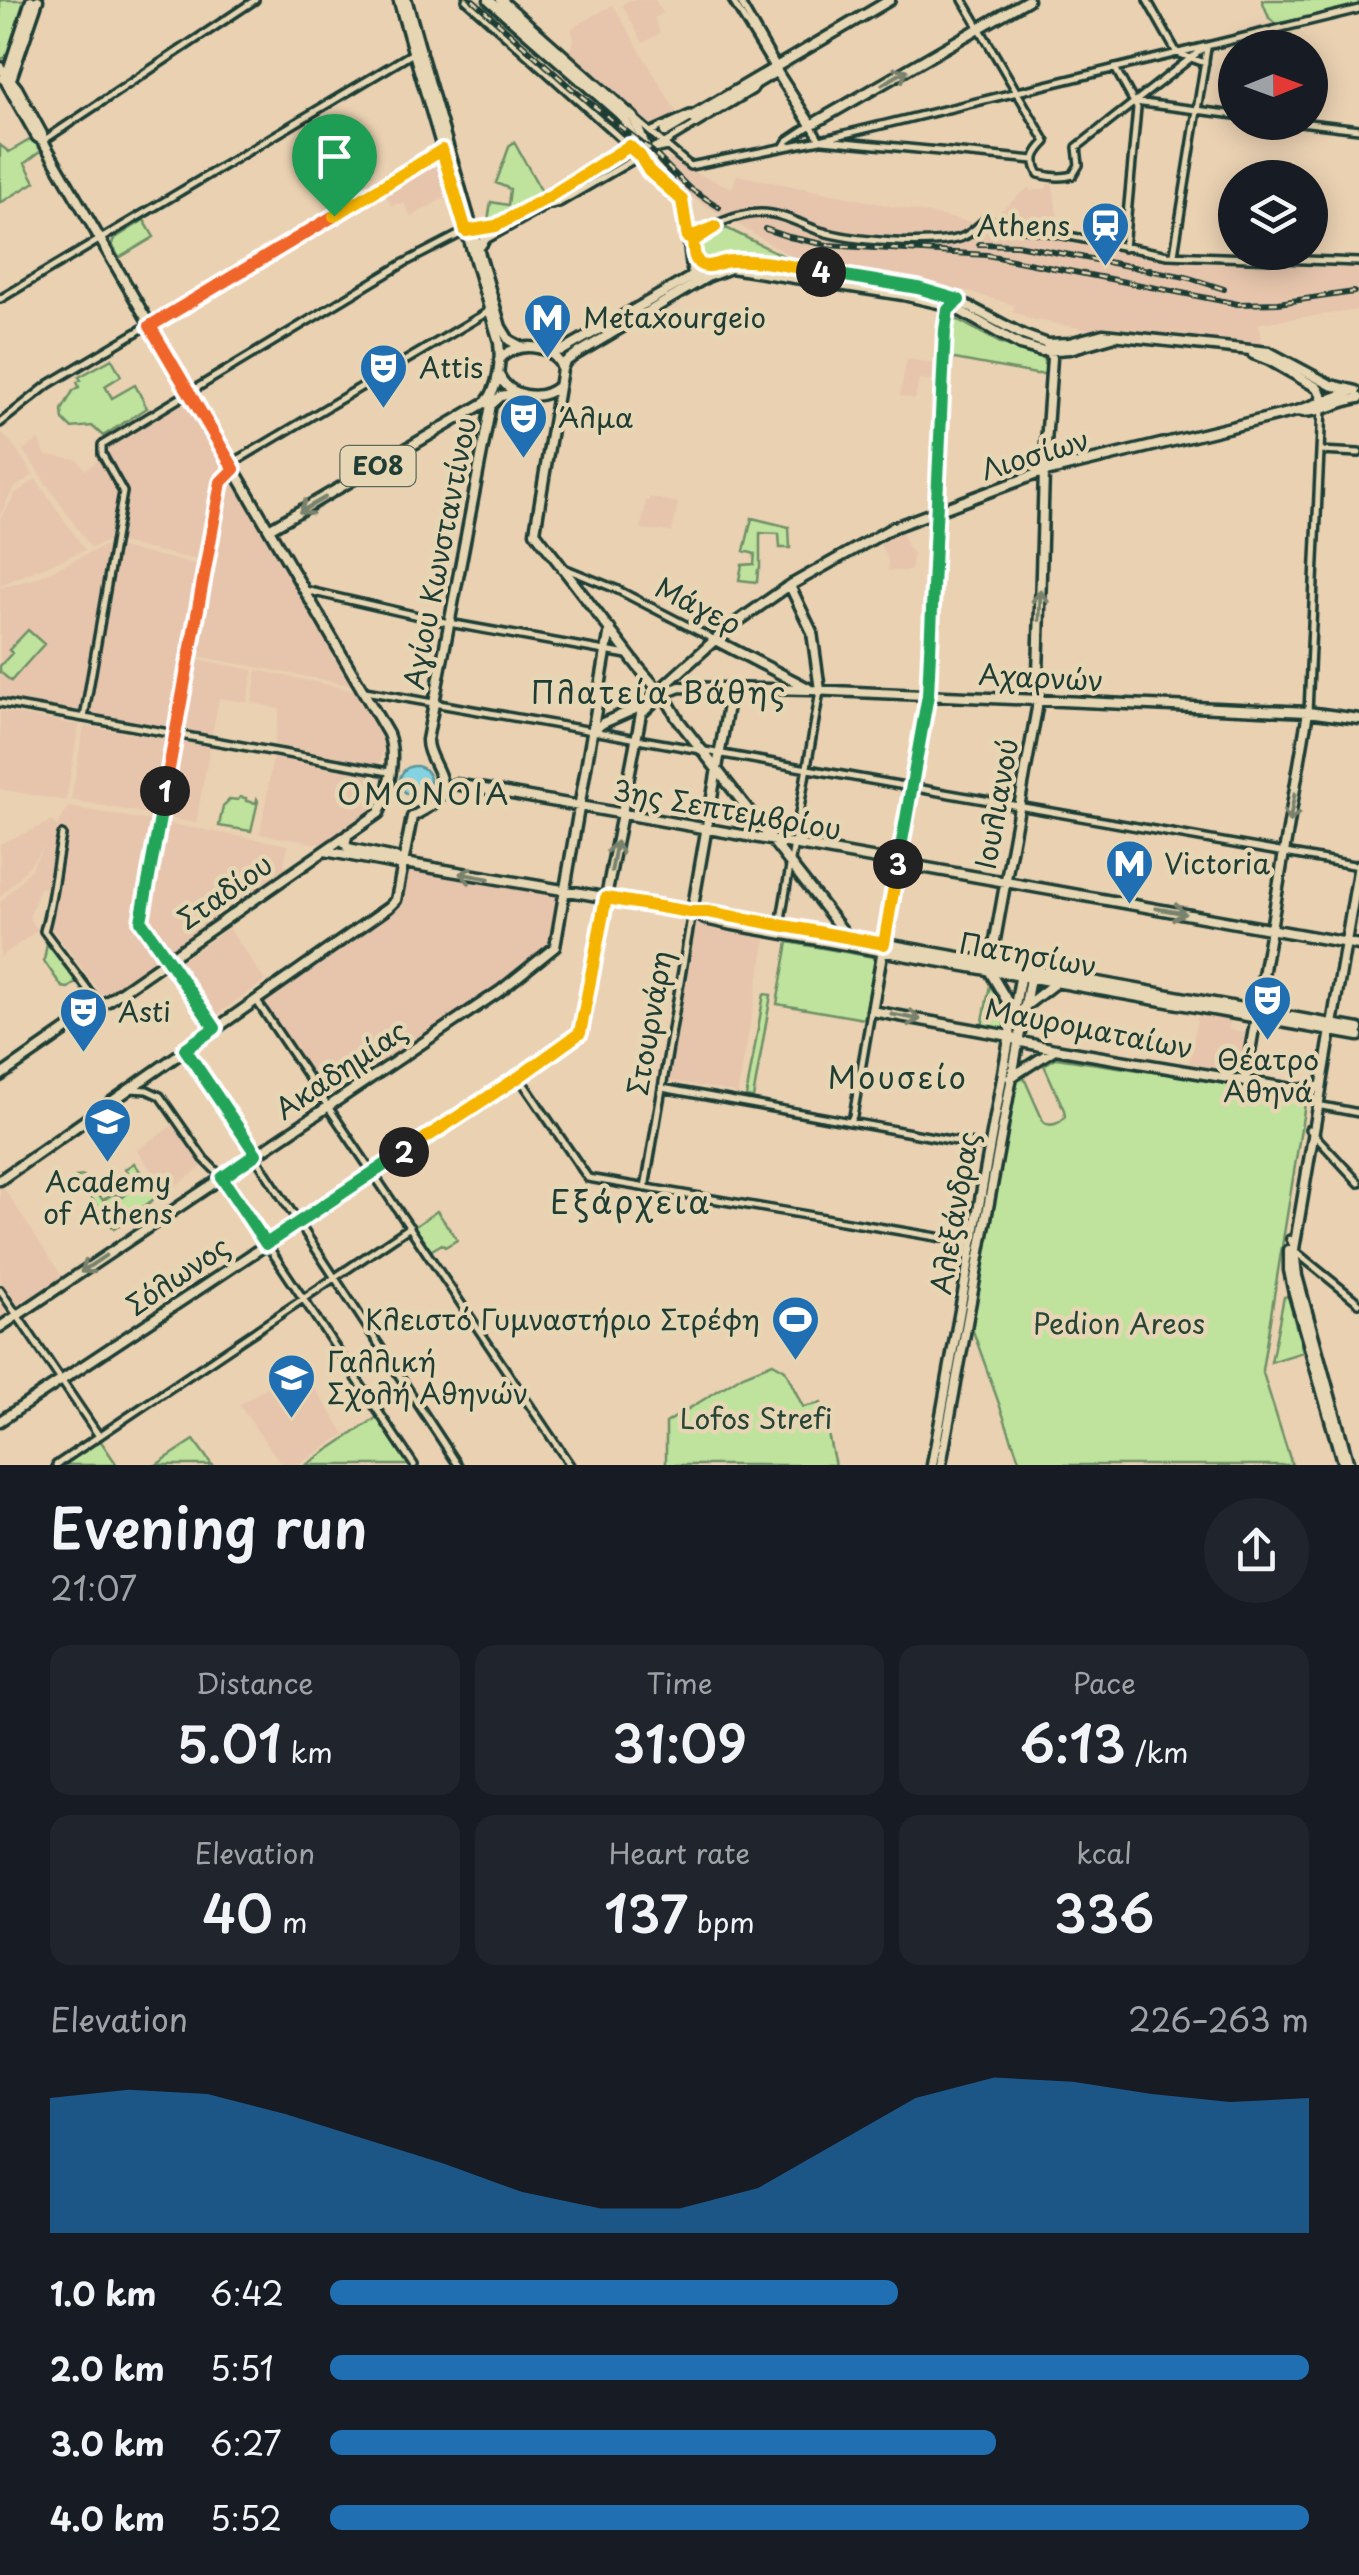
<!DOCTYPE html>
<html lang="en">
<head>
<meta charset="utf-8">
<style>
  :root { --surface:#171b24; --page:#20242c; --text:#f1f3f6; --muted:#9ea1a6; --accent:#1f6fb2 }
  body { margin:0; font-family:"Playpen Sans",sans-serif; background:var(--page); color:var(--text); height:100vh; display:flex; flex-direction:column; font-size:38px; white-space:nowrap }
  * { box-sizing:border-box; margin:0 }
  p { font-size:32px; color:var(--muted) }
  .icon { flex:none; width:55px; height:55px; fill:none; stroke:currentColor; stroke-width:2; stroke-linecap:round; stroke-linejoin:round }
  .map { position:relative; height:1465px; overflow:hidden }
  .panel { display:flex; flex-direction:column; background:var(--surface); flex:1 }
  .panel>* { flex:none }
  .needle { width:65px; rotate:89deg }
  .tools { position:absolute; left:1218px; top:30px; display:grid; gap:20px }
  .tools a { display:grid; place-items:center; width:110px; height:110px; border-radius:50%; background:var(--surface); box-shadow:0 5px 25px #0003; font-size:50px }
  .pin { position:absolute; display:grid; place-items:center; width:85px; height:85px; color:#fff; margin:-102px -42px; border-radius:50% 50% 50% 0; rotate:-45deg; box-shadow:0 0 10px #0007 }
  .pin .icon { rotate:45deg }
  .km { position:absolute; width:50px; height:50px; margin:-25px; border-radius:50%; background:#222; color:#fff; font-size:28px; line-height:50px; text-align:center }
  .round { display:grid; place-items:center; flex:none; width:105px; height:105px; border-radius:52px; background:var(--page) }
  .overview { display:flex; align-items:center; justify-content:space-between; height:170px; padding:0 50px }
  h1 { font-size:55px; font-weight:600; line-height:75px }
  .figures { display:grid; grid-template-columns:repeat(3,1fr); gap:15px; height:170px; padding:10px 50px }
  .figures div { display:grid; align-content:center; border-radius:20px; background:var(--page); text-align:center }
  .figures b { font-size:50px; font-weight:600 }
  .figures small { font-size:28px; font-weight:400 }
  .figures p { font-size:28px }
  .chart { height:280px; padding:20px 50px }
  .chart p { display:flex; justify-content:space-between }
  .chart svg { width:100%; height:180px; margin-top:10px; fill:var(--accent); opacity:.7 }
  ul { padding:0 50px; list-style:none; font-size:32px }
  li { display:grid; grid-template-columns:160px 120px 1fr; align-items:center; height:75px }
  li i { height:25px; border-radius:12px; background:var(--accent) }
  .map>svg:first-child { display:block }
</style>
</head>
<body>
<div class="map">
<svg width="1359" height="1465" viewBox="0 0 1359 1465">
  <rect width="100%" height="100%" fill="#ead1b2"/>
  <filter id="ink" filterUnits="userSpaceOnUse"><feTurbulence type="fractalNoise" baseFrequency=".01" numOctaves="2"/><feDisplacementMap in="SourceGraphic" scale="20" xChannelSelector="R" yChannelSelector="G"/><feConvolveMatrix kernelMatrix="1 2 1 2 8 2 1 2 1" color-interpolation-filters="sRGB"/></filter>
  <g filter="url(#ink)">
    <!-- built -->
    <path fill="#e6c5ac" d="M630,0H655L663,13L654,18L660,33L643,43L622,5Z
      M613,5L678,115L654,129L650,123H648L569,53L574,41L572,28Z
      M437,157L441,158L452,193L411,217L404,203L391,205L383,189Z
      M670,159L695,173L732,188L737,175L1170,262L1359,268V310L1259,323L1262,347L1166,333L1095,331L1025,318L1024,315L1013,313L1014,305L966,291L794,258L688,195L661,171Z
      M1047,184H1053L1059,230L998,218L997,214L1029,187L1031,191L1047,188Z
      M907,359L940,364L939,381L919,379L915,399L900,396Z
      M187,396L226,466L221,469L206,562L117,542L126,489L104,450V448L141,423Z
      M0,431L13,445L33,475L13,489L0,515Z
      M38,440L46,455L78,460L85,470L102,458L121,491L113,539L91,548L23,450Z
      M231,475L355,686L193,655L223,481Z
      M36,479L85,550L0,585V519L16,493Z
      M649,497L678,503L672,532L641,529L646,501H649Z
      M901,530L908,549L913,553L911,571H888V559L878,541Z
      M107,545H112L82,712L0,697V588L36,578Z
      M116,547L205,566L177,728L87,713Z
      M193,659L254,670L247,702L219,698L212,735L180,729Z
      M257,670L357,691L385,738L380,764L274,745L280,709L252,703Z
      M0,711L79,725L66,801L0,789Z
      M84,726L210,746L196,823L71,800Z
      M273,758L378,777L373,811L325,845L260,834Z
      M69,807L157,822L138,922L162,956L104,998L46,920L50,904L48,889L40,887L29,918L38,930L0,957V903L30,870L45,845L30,865L0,897V844L52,821L57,826Z
      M165,823L288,845L284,863L288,869L168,952L146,919Z
      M405,867L562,894L554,945L502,987L326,1099L260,1003L393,905Z
      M692,922L753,933L766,938L737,1096L733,1092L665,1080Z
      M229,928L265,981L213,1017L177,964Z
      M1198,1014L1231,1018L1229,1030L1250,1034L1245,1059L1224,1056L1221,1071L1189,1065Z
      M173,1125L202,1167L167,1192L137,1150Z
      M3,1187L63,1278L0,1321V1188Z
      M300,1366L345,1434L298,1465H282L239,1405Z"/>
    <!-- green -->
    <path fill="#bfe39d" stroke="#6f9068" stroke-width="2.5" d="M0,0H28L11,52L8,57L0,59Z
      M1262,0H1359V7L1275,24L1269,18Z
      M33,138L41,151L25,163L35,182L0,203V145L9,152Z
      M514,142L543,194L488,221L491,202L508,205L510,189L496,183L509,147Z
      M144,220L154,237L119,258L112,244L114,239Z
      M726,228L782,255L779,258L726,254L708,261L700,259L697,242Z
      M958,320L1002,344L1042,353L1044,355V364L1047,365V374H1036L949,358L951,322Z
      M112,359L121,376L105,386L112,398L135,385L147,408L103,436L92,426L71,428L63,420L62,410L73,391L79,387L77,382L81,380L79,377Z
      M752,518L789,527L790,548H780L779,534L760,533V569L758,570L757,582L739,580L742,565L754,564L755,554L744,551Z
      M28,630L44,644L11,681L0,672V666L12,653L9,650Z
      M240,797L246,798V801L256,803L257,799L258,801L251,831L219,826L223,806L230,799L238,800Z
      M788,942L873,957L876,959L864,1019L777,1004Z
      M47,943L67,970L71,968L80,980L68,988L62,987L44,961Z
      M991,980C1002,997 1008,1011 1007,1031L982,1026Z
      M764,994L771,995L753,1098L746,1097Z
      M1056,1058L1297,1093L1303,1098L1305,1104L1262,1370L1292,1465H1024L1018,1457L968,1317L1011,1085L1024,1078L1044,1123C1052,1127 1060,1123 1065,1117L1064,1110L1044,1065Z
      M134,1163L158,1196L114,1229L76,1177L84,1176L103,1200L113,1194L123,1197L134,1187V1181L125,1169Z
      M437,1211L457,1240L445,1247L442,1244L430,1251L414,1227Z
      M1288,1296L1303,1352L1271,1362L1284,1297Z
      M773,1363L785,1370L803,1407L821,1403L835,1465H666V1423L743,1375Z
      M379,1416L411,1465H306Z
      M100,1440L117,1465H63Z
      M194,1440L212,1465H156Z"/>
    <!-- water -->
    <path fill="#85d3e2" stroke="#5c979c" stroke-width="2.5" d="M400 781a15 15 0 1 1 30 0a15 15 0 1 1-30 0Z"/>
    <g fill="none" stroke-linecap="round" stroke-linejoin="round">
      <!-- major-tunnel -->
      <path stroke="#c1b399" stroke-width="8" stroke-dasharray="8 4" stroke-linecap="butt" d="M629,158L669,135"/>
      <defs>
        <path id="minor" d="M466,0L640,156L559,203L551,205
          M732,0L775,70
          M739,0L776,65
          M963,0L1046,142C1035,153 1031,160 1039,174C1050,177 1063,178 1073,175L1079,165L1077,147L1205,47
          M1147,0L1177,53
          M1180,54L1205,63
          M1115,68L1137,108L1124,248
          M1135,102L1235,115
          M635,119L690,166L820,140L1359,9
          M1300,122L1359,129
          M650,132L690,114
          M823,140L1034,160
          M43,141L255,0
          M663,144L753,90L757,84
          M784,146L787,141L811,125L820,140
          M575,180L629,146
          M688,239C709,227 736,213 761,213C782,213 800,224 820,231C852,241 927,247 960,238C970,235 977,227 985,220L1168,255L1359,262
          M688,244L712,229
          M1174,254L1207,48
          M0,299L413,53
          M0,423L49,384L444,150
          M1320,451L1359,453
          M231,464L491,310
          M564,568L616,589L715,640
          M305,590L449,623L627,655
          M365,691L1359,866
          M928,695L945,330L948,312L953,305
          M0,703L389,772
          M1308,712L1322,408
          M84,718L123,492L102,454V445L404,263L466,231
          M62,835C55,868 53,900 44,931L101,1007
          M780,925L820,691
          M256,1000L570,1465
          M215,1028L141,919L221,481L234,469
          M185,1050L458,1465
          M519,1077L588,1178L972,1243
          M662,1088L989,1147
          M131,1089L147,1090L160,1096L204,1159L222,1177L414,1465
          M1317,1105L1359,1113
          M850,1122L853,1116L871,1012
          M1309,1129L1359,1183
          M645,1188L692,912
          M1290,1239L1296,1252L1359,1303
          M0,1290L99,1436
          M56,1465L410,1227"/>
        <path id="major" d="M489,0L625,119L645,166L679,196L684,203L693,277
          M501,0L633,117L653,164L668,181
          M420,50L501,327L509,340L520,346
          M0,67L17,88L42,134L43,141L388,734C397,756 389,792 379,813L0,1076
          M777,72L811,125L1028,0
          M3,79L7,74L31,0
          M6,82L37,137L43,141
          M7,84L11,79L38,0
          M695,120L777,71
          M665,132L890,0
          M652,160L655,148L665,146
          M470,230L496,226L627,155
          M478,249L486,238L579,186
          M552,352L563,350L714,264L733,260L905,286L953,298L1023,335L1048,344L1069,343L1103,334L1269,352L1331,385L1356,391
          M1253,354L1269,360L1318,388L1322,396V408
          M499,360C516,340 554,343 562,369L535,532L639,668L667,700L678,719
          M562,369L565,362L575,355L707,277L731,268L903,295L942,304L962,312L1020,345L1041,351L1070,349L1112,337
          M499,375C509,397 540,402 558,387
          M1297,411C1318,415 1338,401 1359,398
          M269,529L486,402C499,388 501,361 499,342L414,53
          M792,584L791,588L812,632L820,690
          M715,640L808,688
          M928,695L872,1011L1010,1036L1017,1041L1055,1049L1299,1090L1321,1086
          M676,717L846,935
          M593,731L603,723L642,706L727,629L787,587L894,527L1037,474L1297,411L1352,391
          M442,790L455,784L484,789L1359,945
          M348,834L345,843L348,848L396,858L404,863L692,912H709L1359,1029
          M325,851L395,864L404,863
          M692,912L731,688
          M696,914L705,919L728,924L1359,1036
          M991,962L1037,708L1044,472L1052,358L1048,344
          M990,972L1013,1011
          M1024,1007L1055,983
          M1010,1078L1055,1049
          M1245,1081L1308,712
          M0,1180L389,907L396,900L412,817C419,812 427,810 434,803C456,782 426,761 427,740L491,405L501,396L518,393
          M1289,1250V1270L1294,1294L1343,1465
          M0,1327L500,991L555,947L610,629
          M0,1421L519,1077L580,1033L641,714L662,694L680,687L811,690L1308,712L1359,719
          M932,1465L1021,973
          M941,1465L1030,978
          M1349,1465L1297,1276L1294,1249L1359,865"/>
        <path id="highway" d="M399,0L414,53
          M406,0L420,50"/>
      </defs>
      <!-- minor casing -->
      <use href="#minor" stroke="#1f3d34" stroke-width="12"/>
      <!-- major casing -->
      <use href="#major" stroke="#1f3d34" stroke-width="15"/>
      <!-- highway casing -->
      <use href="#highway" stroke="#1f3d34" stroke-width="16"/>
      <!-- minor -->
      <use href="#minor" stroke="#e7d6b3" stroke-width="5"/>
      <!-- major -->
      <use href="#major" stroke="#e7d6b3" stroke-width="8"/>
      <!-- highway -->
      <use href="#highway" stroke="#e7d6b3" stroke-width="9"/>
      <defs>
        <path id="rail" d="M473,0L571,88L653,152L688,187L719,207
          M765,229L789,237L827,245L987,255L1238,304L1278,303L1354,292
          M979,244L1017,245L1186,277L1224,289"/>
      </defs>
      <!-- rail casing -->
      <use href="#rail" stroke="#1f3d34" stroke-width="6"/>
      <!-- rail -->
      <use href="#rail" stroke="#e7d6b3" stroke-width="2.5" stroke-dasharray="8" stroke-linecap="butt"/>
    </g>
    <!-- one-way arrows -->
    <defs><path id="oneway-shaft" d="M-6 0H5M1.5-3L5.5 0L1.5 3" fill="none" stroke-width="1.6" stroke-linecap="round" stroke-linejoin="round" transform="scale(2.5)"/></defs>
    <g stroke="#79826d">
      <use href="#oneway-shaft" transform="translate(895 77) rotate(-30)"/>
      <use href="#oneway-shaft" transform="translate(312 505) rotate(150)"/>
      <use href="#oneway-shaft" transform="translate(1040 605) rotate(-88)"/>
      <use href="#oneway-shaft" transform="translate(1292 808) rotate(100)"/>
      <use href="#oneway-shaft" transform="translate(614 856) rotate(-80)"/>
      <use href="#oneway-shaft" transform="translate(474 876) rotate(-170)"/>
      <use href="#oneway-shaft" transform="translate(1171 911) rotate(10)"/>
      <use href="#oneway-shaft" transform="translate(906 1017) rotate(10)"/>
      <use href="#oneway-shaft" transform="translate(93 1264) rotate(146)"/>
    </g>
  </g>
  <g fill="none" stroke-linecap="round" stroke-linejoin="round" filter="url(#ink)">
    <defs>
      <path id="split-1" d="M165,791L221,482L234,469L150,326L334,216"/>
      <path id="split-2" d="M165,791L141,921L215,1028L185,1049L256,1154L222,1178L266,1244L404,1152"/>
      <path id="split-3" d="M404,1152L519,1077L580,1033L606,898L690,912H708L884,944L898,864"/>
      <path id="split-4" d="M821,272L918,288L959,300L948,310L945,330L928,695L898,864"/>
      <path id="split-5" d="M334,216L442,150L466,231L496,226L547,198L629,146L640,156L649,171L682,200L688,238L715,227L693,241C694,249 693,259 700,264C709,270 721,261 731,261C760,259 792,267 821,272"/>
    </defs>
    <!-- split-1 casing -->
    <use href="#split-1" stroke="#fff" stroke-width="20"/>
    <!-- split-2 casing -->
    <use href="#split-2" stroke="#fff" stroke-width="20"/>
    <!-- split-3 casing -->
    <use href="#split-3" stroke="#fff" stroke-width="20"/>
    <!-- split-4 casing -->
    <use href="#split-4" stroke="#fff" stroke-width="20"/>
    <!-- split-5 casing -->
    <use href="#split-5" stroke="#fff" stroke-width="20"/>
    <!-- split-1 -->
    <use href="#split-1" stroke="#f0652b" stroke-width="12"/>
    <!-- split-2 -->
    <use href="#split-2" stroke="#22a559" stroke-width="12"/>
    <!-- split-3 -->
    <use href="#split-3" stroke="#f5b400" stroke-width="12"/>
    <!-- split-4 -->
    <use href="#split-4" stroke="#22a559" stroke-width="12"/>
    <!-- split-5 -->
    <use href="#split-5" stroke="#f5b400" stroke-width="12"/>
  </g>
  <!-- icons -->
  <defs>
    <symbol id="station-pin" viewBox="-11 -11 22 30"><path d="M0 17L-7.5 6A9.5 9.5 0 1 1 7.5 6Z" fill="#1f6fb2" stroke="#e7d6b3"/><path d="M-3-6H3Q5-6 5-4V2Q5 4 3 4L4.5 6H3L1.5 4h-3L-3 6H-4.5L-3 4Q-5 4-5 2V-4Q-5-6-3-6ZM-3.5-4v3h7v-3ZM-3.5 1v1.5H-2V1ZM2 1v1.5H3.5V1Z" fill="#fff"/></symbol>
    <symbol id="metro-pin" viewBox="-11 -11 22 30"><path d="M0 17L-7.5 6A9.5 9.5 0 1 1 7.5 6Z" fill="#1f6fb2" stroke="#e7d6b3"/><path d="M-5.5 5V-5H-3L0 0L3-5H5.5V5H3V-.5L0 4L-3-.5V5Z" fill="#fff"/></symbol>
    <symbol id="theatre-pin" viewBox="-11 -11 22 30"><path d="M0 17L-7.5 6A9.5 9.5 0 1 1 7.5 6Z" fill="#1f6fb2" stroke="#e7d6b3"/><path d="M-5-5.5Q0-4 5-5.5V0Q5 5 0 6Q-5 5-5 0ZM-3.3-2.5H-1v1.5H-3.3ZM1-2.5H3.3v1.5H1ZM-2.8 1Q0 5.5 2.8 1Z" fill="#fff"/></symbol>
    <symbol id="university-pin" viewBox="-11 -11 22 30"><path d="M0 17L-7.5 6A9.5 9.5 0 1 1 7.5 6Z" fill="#1f6fb2" stroke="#e7d6b3"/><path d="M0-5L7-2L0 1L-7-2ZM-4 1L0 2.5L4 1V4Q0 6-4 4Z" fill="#fff"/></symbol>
    <symbol id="stadium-pin" viewBox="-11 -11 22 30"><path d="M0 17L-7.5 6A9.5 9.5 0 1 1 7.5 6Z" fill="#1f6fb2" stroke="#e7d6b3"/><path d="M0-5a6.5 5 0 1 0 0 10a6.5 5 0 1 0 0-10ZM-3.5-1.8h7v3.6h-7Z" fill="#fff"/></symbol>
  </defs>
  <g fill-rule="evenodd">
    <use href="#station-pin" x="1078" y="198" width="55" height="75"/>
    <use href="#metro-pin" x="520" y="290" width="55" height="75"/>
    <use href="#theatre-pin" x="356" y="340" width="55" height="75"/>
    <use href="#theatre-pin" x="496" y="390" width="55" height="75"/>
    <use href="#metro-pin" x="1102" y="836" width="55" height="75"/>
    <use href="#theatre-pin" x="1240" y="972" width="55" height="75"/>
    <use href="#theatre-pin" x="56" y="984" width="55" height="75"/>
    <use href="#university-pin" x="80" y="1094" width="55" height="75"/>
    <use href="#stadium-pin" x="768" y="1292" width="55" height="75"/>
    <use href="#university-pin" x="264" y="1350" width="55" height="75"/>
  </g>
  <g text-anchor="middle" stroke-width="9" stroke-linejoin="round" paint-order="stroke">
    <!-- shield labels -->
    <rect fill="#e7d6b3" stroke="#5b6b5a" stroke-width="2.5" x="340.5" y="446" width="75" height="40" rx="8"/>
    <g font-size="25" font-weight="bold" fill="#1f3d34">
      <text x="378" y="475">ΕΟ8</text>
    </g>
    <!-- poi labels -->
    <g font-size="28" fill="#1f3d34" stroke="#e7d6b3" text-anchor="start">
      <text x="1070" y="236" text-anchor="end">Athens</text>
      <text x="583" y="328">Metaxourgeio</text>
      <text x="419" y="378">Attis</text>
      <text x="558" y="428">Άλμα</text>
      <text x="1164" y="874">Victoria</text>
      <text x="118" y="1022">Asti</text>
      <text x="1268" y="1070" text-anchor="middle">Θέατρο<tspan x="1268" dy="32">Αθηνά</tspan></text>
      <text x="108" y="1192" text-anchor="middle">Academy<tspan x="108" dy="32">of Athens</tspan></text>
      <text x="760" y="1330" text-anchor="end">Κλειστό Γυμναστήριο Στρέφη</text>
      <text x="327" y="1372">Γαλλική<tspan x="327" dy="32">Σχολή Αθηνών</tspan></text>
    </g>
    <!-- street labels -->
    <g font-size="28" fill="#1f3d34" stroke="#e7d6b3">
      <text transform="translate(1035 455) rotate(-17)" y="10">Λιοσίων</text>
      <text transform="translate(440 553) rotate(-79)" y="10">Αγίου Κωνσταντίνου</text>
      <text transform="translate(698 606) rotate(27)" y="10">Μάγερ</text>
      <text transform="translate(1041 678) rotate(3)" y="10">Αχαρνών</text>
      <text transform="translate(997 804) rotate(-80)" y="10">Ιουλιανού</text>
      <text transform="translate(727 810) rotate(10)" y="10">3ης Σεπτεμβρίου</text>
      <text transform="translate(225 892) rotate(-35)" y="10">Σταδίου</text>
      <text transform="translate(1028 955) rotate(10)" y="10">Πατησίων</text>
      <text transform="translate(650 1023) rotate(-80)" y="10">Στουρνάρη</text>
      <text transform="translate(1089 1029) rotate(11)" y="10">Μαυροματαίων</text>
      <text transform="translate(341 1070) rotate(-34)" y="10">Ακαδημίας</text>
      <text transform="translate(955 1213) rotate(-80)" y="10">Αλεξάνδρας</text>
      <text transform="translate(178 1276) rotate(-34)" y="10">Σόλωνος</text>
    </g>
    <!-- park labels -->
    <g font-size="28" fill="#274539" stroke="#e7d6b3">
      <text x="1119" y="1334">Pedion Areos</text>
      <text x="756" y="1429">Lofos Strefi</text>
    </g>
    <!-- neighbourhood labels -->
    <g font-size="30" letter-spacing="2.5" fill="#1f3d34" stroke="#e7d6b3">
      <text x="659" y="704">Πλατεία Βάθης</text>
      <text x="424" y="805">OMONOIA</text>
      <text x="898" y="1089">Μουσείο</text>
    </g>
    <!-- quarter labels -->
    <g font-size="32" letter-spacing="2.5" fill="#1f3d34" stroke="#e7d6b3">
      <text x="631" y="1214">Εξάρχεια</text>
    </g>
  </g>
</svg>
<div class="tools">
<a><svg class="needle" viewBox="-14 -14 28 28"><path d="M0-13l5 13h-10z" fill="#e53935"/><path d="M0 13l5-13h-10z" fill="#9ea1a6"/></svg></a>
<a><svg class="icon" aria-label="layers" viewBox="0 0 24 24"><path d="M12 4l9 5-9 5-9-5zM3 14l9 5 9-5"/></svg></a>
</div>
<div class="pin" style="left:334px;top:216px;background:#1e9e55"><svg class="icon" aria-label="arrive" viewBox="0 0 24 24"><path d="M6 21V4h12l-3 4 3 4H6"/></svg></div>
<b class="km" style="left:165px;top:791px">1</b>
<b class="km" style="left:404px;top:1152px">2</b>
<b class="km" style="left:898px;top:864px">3</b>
<b class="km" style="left:821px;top:272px">4</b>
</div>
<section class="panel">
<div class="overview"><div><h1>Evening run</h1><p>21:07</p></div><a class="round"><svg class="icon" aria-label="share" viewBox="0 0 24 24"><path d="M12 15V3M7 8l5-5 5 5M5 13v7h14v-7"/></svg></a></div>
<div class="figures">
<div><p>Distance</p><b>5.01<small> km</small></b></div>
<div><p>Time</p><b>31:09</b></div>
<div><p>Pace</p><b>6:13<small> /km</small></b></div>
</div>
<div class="figures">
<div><p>Elevation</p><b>40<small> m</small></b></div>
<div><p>Heart rate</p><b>137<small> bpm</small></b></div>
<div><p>kcal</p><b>336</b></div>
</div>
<div class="chart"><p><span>Elevation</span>226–263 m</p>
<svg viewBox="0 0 160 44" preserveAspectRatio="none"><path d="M0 44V11L10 9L20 10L30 15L40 21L50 27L60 34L70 38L80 38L90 33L100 22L110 11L120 6L130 7L140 10L150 12L160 11V44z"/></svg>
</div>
<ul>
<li><b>1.0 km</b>6:42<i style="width:58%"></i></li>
<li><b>2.0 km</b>5:51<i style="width:100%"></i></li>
<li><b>3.0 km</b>6:27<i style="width:68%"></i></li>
<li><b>4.0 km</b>5:52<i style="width:100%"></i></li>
</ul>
</section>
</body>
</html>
